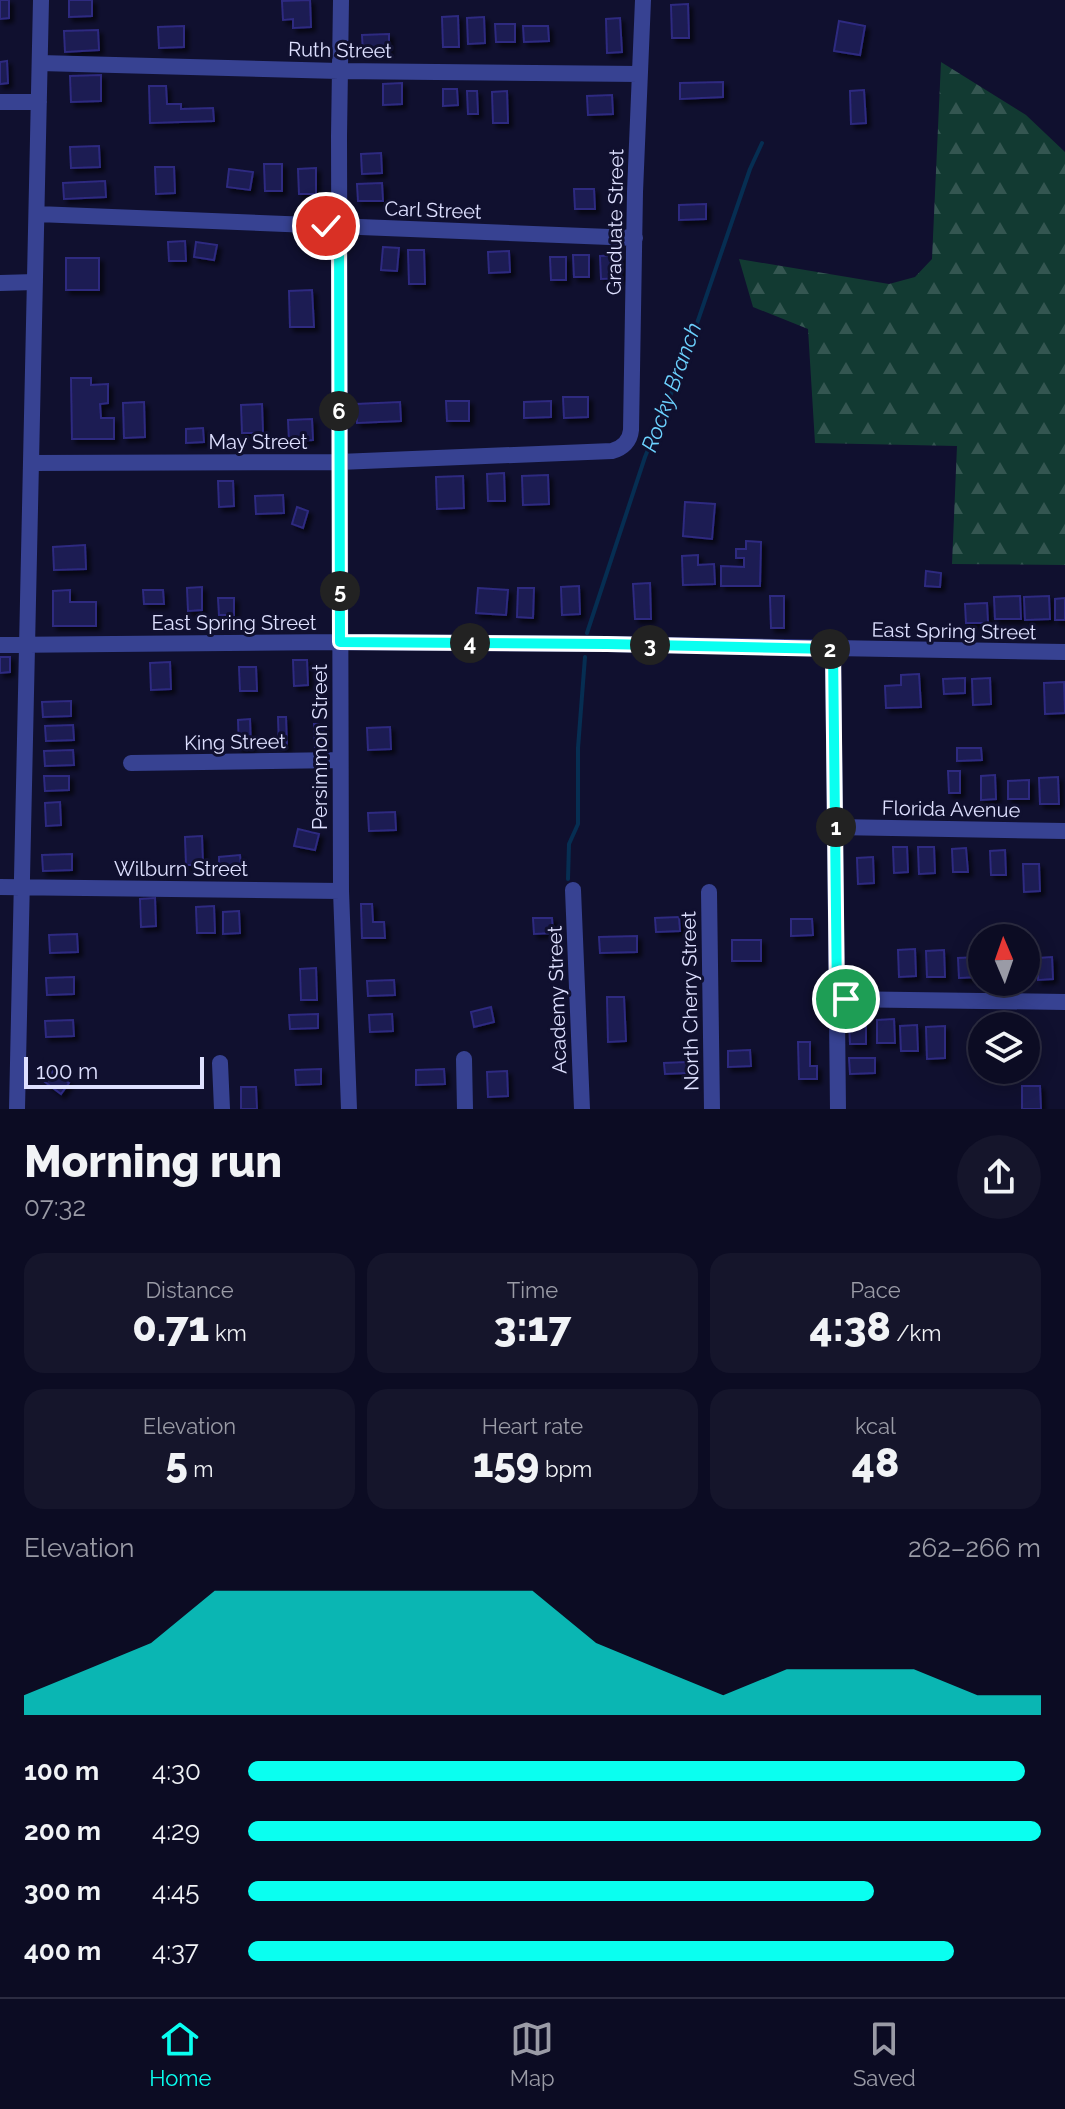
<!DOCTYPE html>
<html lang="en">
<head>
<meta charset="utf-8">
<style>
  :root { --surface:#0c0c23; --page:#15152b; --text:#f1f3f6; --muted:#9a9ba6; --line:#2c2c41; --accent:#0afff0 }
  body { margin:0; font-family:Raleway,sans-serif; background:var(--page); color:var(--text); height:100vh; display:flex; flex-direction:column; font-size:30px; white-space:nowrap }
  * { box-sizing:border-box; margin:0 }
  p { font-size:26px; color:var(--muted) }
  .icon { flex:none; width:44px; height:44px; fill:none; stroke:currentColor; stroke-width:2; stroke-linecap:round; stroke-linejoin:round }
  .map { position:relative; height:1109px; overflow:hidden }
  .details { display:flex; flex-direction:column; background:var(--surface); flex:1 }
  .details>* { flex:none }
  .needle { width:52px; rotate:358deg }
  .controls { position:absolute; left:968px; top:924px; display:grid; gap:16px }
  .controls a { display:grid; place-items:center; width:72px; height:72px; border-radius:50%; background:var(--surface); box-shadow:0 4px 20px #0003,0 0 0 2px var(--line); font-size:40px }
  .scale { position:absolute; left:24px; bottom:20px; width:180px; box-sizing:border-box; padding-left:8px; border:4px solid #dee0ff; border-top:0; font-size:22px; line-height:28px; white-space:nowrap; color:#dee0ff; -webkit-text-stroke:6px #10102f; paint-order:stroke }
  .pin { position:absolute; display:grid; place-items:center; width:68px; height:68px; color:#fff; margin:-34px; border:4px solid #fff; border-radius:50%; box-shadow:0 2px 8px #0007 }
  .km { position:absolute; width:40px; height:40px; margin:-20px; border-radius:50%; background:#222; color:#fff; font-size:22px; line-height:40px; text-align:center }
  .round { display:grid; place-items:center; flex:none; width:84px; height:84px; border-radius:42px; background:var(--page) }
  .head { display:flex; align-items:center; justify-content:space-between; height:136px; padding:0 24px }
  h1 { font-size:44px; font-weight:800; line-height:60px }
  .figures { display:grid; grid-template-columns:repeat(3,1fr); gap:12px; height:136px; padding:8px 24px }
  .figures div { display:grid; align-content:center; border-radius:20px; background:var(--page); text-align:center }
  .figures b { font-size:40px; font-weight:800 }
  .figures small { font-size:22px; font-weight:400 }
  .figures p { font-size:22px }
  .chart { height:224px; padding:16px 24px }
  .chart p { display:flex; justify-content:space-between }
  .chart svg { width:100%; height:144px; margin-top:8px; fill:var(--accent); opacity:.7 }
  ul { padding:0 24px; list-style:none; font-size:26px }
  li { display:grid; grid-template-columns:128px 96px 1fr; align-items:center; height:60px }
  li i { height:20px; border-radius:10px; background:var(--accent) }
  .tabs { display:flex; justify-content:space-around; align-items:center; height:112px; border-top:2px solid var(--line); background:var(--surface); font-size:22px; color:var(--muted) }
  .tabs a { display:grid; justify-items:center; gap:4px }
  .tabs .on { color:var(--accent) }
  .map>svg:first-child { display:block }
</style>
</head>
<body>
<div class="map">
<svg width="1065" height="1109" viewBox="0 0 1065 1109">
  <defs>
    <pattern id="forest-firs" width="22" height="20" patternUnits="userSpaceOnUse" patternTransform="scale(2)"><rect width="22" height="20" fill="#123a32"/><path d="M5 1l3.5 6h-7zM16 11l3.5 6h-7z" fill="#345651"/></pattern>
    <filter id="shadow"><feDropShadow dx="4" dy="4" stdDeviation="2" flood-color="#0009"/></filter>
  </defs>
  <rect width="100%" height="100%" fill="#10102f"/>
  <!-- forest -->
  <path fill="url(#forest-firs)" d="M941,62L1026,115L1065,152V565L952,564L957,446L815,443L808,329L753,307L739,259L889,284L915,277L932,259Z"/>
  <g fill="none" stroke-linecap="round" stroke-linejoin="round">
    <!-- stream -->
    <path stroke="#062e52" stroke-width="4" d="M587,633L645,457L682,367L750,169L762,143
      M568,879L569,844L578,824V748L585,657"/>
  </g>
  <!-- building -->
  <path fill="#1c1a52" stroke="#2d2a80" stroke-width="2" filter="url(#shadow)" d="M0,0H9V18L0,19Z
    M69,0H92V16L69,17Z
    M310,0L311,27L293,28V19L283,20L282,1Z
    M688,4L689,38H672L671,5Z
    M458,16L459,47H443L442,17Z
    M484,17L485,43L468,44L467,18Z
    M620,18L622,52L607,53L606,19Z
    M839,21L865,26L860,55L834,51Z
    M495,24H515V42H496Z
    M184,26V47L159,48L158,27Z
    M523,26H548L549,41L524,42Z
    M98,30L99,50L65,52L64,31Z
    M389,34V52L363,53L362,35Z
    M7,61L8,83L0,84V62Z
    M101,75V101L71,102L70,76Z
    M723,82V97L680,99V83Z
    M402,83V104L383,105V84Z
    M149,86H166L167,104H181V109L213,108L214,121L150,123Z
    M443,89H457L458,105L443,106Z
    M864,90L866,123L851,124L850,91Z
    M467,91H477L478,114H468Z
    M507,91L508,123H493L492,92Z
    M612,95L613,114L588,115L587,96Z
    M99,146L100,167L71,168L70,147Z
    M381,153L382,173L362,174L361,154Z
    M264,164H282V191H265Z
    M155,167H174L175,193L156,194Z
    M316,168V194H299L298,169Z
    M229,169L253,172L250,190L227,187Z
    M105,181L106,197L64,199L63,183Z
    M382,183L383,201H358L357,184Z
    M574,189H594L595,209H575Z
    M706,204V219L679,220V205Z
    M185,241L186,261H169L168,242Z
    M196,242L217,245L214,260L194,257Z
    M383,247L399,248L397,271L381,270Z
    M408,250H424L425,284H409Z
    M509,251L510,272L489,273L488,252Z
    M573,255H589V277H574Z
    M620,255L621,278L601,279L600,256Z
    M550,257H566V280H551Z
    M66,258H99V290H66Z
    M312,290L314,327H290L289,291Z
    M71,378H91V385L108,384V403L100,404L101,418H114V439H72Z
    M563,397H588V417L564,418Z
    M446,401H469V421H447Z
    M551,401V417L524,418V402Z
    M144,402L145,437L124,438L123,403Z
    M400,402L401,421L357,423L356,404Z
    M262,404L263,433H242L241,405Z
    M312,419L313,440L289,441L288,420Z
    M203,428L204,442L186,443V429Z
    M504,473L505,501H488L487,474Z
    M548,475L549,504L523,505L522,476Z
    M463,476L464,508L437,509L436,477Z
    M218,481H233L234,506L219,507Z
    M283,495L284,513L256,514L255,496Z
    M685,502L715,504L712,539L683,536Z
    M297,507L308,511L303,528L292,524Z
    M746,541L761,542L760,586H721V566L744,567V558H736V549H746Z
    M85,545L86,569L54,570L53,547Z
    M698,555V565L714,564L715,584L683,585L682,556Z
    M926,571L941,573L940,587L925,586Z
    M650,583L651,619H635L633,584Z
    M579,586L580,614L562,615L561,587Z
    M202,587V610L188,611L187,588Z
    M478,588L508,590L506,615L476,613Z
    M518,588H534L533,618L517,617Z
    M70,590V602H96V626H53V591Z
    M143,590H163L164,604H144Z
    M770,596H784V628H771Z
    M1020,596L1021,619H995L994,597Z
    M1049,596L1050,619L1025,620L1024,597Z
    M218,598H234V615H219Z
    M1065,598V620H1055V599Z
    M987,603L988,623H966L965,604Z
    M0,657H10V672L0,673Z
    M293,660H307L308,685L294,686Z
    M170,662L171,689L151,690L150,663Z
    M239,667H256L257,691H240Z
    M919,674L921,707L886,708L885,686L901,685V675Z
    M965,678V693L944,694L943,679Z
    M990,678L991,704L973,705L972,679Z
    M1064,682L1065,713L1045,714L1044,683Z
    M71,701V716L43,717L42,702Z
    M278,717H286L287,747H279Z
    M250,719L251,748H239L238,720Z
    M314,724H323L324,746L315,747Z
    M73,725L74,740L46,741L45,726Z
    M390,727L391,749L368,750L367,728Z
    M957,748H981L982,760L957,761Z
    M73,750L74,765L45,766L44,751Z
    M948,771H960V793H949Z
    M995,775L996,799L981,800V776Z
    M44,776H69V790L45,791Z
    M1058,777L1059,804H1040L1039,778Z
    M1029,780V799H1008V781Z
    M60,802L61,825L46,826L45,803Z
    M395,812L396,830L369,831L368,813Z
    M298,829L319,834L315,850L294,846Z
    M202,836L203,865H186L185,837Z
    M893,847H907L908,872L894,873Z
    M918,847H934L935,873L919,874Z
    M966,848L968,872H953L952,849Z
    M1005,850L1006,875H991L990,851Z
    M72,854V870L43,871L42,855Z
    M240,855L241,866L219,867V857Z
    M873,857L874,883L858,884L857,858Z
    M1023,864H1039L1040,891L1024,892Z
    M155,898L156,926L141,927L140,899Z
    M361,904H372L373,922H384L385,938H362Z
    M214,906L215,933H197L196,907Z
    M239,911L240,933L223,934V912Z
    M679,917L680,931L656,932L655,918Z
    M533,918H552L553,933L534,934Z
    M791,919H812L813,935L791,936Z
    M77,934L78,952L50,953L49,935Z
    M637,936V952L600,953L599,937Z
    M732,940H761V961H732Z
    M915,949L916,976L899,977L898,950Z
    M944,950L945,977H927L926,951Z
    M979,957V977L959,978L958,958Z
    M1052,957L1053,979L1038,980V958Z
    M316,968L317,1000H301L300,969Z
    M74,977V994L47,995L46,978Z
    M394,980L395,995L368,996L367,981Z
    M607,997H624L626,1041L608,1042Z
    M491,1007L494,1022L474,1027L471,1012Z
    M318,1014V1028L290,1029L289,1015Z
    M392,1014L393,1031L370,1032L369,1015Z
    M894,1019L895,1043H877V1020Z
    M73,1020L74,1036L46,1037L45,1021Z
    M849,1022H866V1044H850Z
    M917,1025L918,1051H901L900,1026Z
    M945,1026V1058L927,1059L926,1027Z
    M1026,1032H1030L1031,1062H1026Z
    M798,1042H810V1066H817V1079H799Z
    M750,1050L751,1066L728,1067V1051Z
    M849,1058H875V1073L850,1074Z
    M688,1062V1073L665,1074L664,1063Z
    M321,1069V1084L296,1085L295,1070Z
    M444,1069L445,1084L416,1085V1070Z
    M53,1071L69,1083L61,1094L45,1082Z
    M507,1071L508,1096L488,1097L487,1072Z
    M1022,1086H1040L1041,1109H1022Z
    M241,1087H256L257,1109H241Z"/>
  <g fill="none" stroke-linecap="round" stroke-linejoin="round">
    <!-- minor -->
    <path stroke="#374292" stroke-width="16" d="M341,0L339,136L341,891L349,1109
      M40,63L339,71L639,74
      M0,102H39
      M37,214L635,238
      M0,283L35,282
      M31,463L339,462L612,451C623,448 630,441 631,430L635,192L643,0
      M0,645L340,642L607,644L1065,652
      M833,649L838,1109
      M131,763L340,760
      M836,827L1065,831
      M0,887L341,891
      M573,890L582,1109
      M709,892L712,1109
      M837,999L1065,1002
      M464,1059L465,1109
      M220,1063L222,1109
      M17,1109L41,0"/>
  </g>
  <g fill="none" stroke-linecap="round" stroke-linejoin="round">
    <defs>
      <path id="route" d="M326,226L339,227L340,642L607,644L833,649L837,999H846"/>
    </defs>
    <!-- route casing -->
    <use href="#route" stroke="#fff" stroke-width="16"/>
    <!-- route -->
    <use href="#route" stroke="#0afff0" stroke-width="10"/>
  </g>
  <g text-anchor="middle" stroke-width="6" stroke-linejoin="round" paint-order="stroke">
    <!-- street labels -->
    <g font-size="20" fill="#dee0ff" stroke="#10102f">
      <text transform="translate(340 50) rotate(1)" y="7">Ruth Street</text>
      <text transform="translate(433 210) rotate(2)" y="7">Carl Street</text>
      <text transform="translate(615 222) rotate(-89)" y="7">Graduate Street</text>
      <text x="258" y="449">May Street</text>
      <text x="234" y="630">East Spring Street</text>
      <text transform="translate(954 631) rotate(1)" y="7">East Spring Street</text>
      <text transform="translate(235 742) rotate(-1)" y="7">King Street</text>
      <text transform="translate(320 747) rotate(-90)" y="7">Persimmon Street</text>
      <text transform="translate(951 809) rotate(1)" y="7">Florida Avenue</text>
      <text x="181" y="876">Wilburn Street</text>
      <text transform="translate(557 1000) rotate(-92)" y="7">Academy Street</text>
      <text transform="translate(690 1001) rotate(-91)" y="7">North Cherry Street</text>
    </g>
    <!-- water labels -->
    <g font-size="22" font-style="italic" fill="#6cd2ff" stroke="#10102f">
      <text transform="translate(671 387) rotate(-70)" y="8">Rocky Branch</text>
    </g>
  </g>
</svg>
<div class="controls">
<a><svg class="needle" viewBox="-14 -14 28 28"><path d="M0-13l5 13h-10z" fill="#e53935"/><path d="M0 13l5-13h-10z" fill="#9a9ba6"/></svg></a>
<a><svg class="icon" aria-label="layers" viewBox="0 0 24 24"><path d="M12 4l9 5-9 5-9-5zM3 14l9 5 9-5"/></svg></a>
</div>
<div class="scale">100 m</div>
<div class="pin" style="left:846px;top:999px;background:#1e9e55"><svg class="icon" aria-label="arrive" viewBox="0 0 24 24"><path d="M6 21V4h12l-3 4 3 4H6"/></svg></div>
<div class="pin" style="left:326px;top:226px;background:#d93025"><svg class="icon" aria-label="check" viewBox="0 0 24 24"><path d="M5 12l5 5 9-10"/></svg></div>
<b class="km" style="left:836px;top:827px">1</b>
<b class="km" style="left:830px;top:649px">2</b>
<b class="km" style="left:650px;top:645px">3</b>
<b class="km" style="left:470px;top:643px">4</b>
<b class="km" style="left:340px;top:591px">5</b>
<b class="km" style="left:339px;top:411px">6</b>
</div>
<section class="details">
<div class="head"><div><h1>Morning run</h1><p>07:32</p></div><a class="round"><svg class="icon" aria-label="share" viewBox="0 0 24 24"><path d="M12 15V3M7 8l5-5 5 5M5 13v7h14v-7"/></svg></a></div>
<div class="figures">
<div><p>Distance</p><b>0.71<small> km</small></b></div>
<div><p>Time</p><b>3:17</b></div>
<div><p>Pace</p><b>4:38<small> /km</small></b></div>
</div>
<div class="figures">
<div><p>Elevation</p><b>5<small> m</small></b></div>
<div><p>Heart rate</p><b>159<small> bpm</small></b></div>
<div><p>kcal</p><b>48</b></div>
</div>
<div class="chart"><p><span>Elevation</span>262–266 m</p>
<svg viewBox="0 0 160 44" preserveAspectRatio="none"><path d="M0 44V38L10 30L20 22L30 6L40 6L50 6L60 6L70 6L80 6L90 22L100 30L110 38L120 30L130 30L140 30L150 38L160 38V44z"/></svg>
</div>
<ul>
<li><b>100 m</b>4:30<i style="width:98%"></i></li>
<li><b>200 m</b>4:29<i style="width:100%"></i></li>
<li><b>300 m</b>4:45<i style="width:79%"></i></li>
<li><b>400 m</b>4:37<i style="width:89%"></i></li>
</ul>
</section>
<nav class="tabs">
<a class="on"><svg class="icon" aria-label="home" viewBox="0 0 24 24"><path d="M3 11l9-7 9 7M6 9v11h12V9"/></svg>Home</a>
<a><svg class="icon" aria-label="map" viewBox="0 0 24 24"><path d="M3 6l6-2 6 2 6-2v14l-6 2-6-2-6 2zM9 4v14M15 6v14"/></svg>Map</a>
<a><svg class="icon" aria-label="saved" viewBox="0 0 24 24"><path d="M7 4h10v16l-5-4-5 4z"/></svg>Saved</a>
</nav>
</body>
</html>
